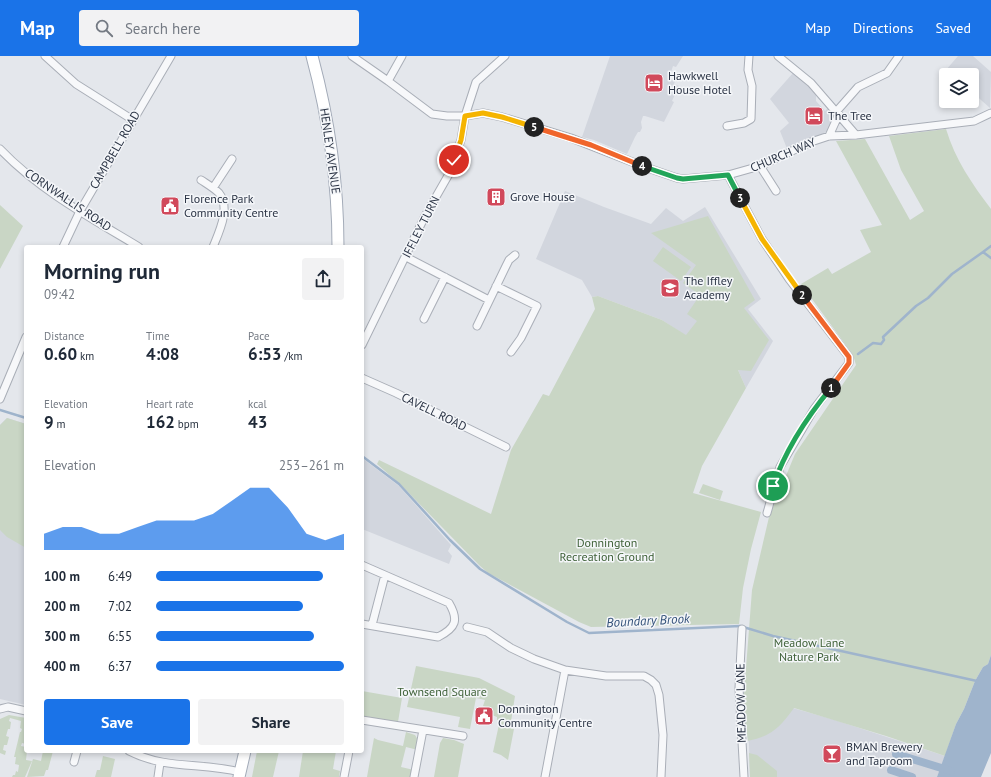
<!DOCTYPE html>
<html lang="en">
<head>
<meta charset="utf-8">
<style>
  :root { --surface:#fff; --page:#f2f2f3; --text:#1f2937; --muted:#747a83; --accent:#1a73e8 }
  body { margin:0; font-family:"PT Sans",sans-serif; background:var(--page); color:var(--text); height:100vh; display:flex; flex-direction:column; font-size:15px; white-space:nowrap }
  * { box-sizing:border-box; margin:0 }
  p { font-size:13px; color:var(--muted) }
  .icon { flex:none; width:22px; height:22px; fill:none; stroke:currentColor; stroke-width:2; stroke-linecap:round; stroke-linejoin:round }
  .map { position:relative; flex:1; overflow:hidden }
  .sheet { position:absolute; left:24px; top:189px; width:340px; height:508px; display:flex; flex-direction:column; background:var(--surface); border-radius:4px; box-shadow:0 2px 6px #0003 }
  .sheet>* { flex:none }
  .tools { position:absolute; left:939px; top:12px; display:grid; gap:8px }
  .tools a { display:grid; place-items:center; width:40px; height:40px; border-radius:4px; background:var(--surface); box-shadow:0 2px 6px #0003; font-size:20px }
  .pin { position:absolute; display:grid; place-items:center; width:34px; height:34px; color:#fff; margin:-17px; border:2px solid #fff; border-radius:50%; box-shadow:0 1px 4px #0007 }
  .km { position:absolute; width:20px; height:20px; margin:-10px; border-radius:50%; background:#222; color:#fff; font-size:11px; line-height:20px; text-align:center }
  .round { display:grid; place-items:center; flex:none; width:42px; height:42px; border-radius:4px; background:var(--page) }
  .head { display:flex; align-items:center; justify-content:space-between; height:68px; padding:0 20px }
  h1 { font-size:22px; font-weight:700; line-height:30px }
  .metrics { display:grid; grid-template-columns:repeat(3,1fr); gap:6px; height:68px; padding:4px 20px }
  .metrics div { display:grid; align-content:center }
  .metrics b { font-size:17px; font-weight:700 }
  .metrics small { font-size:11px; font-weight:400 }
  .metrics p { font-size:11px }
  .chart { height:112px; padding:8px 20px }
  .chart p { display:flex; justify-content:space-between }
  .chart svg { width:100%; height:72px; margin-top:4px; fill:var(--accent); opacity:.7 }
  .action { display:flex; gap:8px; margin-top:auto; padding:8px 20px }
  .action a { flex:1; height:46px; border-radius:4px; background:var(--accent); color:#fff; font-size:16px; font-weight:700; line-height:46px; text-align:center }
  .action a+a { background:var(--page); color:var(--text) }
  ul { padding:0 20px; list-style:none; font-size:13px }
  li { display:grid; grid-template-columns:64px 48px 1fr; align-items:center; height:30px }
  li i { height:10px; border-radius:5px; background:var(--accent) }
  header { display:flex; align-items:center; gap:24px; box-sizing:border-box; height:56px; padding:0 20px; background:var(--accent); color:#fff }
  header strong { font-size:19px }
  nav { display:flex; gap:22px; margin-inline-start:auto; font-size:14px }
  .search { width:280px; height:36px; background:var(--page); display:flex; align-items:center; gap:10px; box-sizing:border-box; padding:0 14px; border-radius:4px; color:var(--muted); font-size:15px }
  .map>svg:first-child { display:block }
</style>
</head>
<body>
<header>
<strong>Map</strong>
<div class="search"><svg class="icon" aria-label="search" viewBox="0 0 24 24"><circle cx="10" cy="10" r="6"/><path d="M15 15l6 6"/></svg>Search here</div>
<nav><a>Map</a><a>Directions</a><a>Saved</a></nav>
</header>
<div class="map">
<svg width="991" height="721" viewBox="0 0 991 721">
  <rect width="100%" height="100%" fill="#e4e7ec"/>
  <!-- built -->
  <path fill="#d2d6de" d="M610,0H683L676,11L673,10L669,22L675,25L674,28L679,30L672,45L674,46L664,66L645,60H643L641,66L642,72L640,76H638L635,81L627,98L594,84L582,81Z
    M958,0H973L991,16L990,52L972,36V19H952L946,14Z
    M793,17L819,37L816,40V45L825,55L828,52L832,54L834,64L828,74L826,76L788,95L780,75L789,67L770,43Z
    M565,135L604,151L651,168L666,152L683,165L705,151L761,243L748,253L773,285L746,332L738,314L662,264L598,240L592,241L582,224L536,203Z
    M7,362L26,368V649L0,643V369Z
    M362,402L399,430L451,489L448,495L452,500L449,508L362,473Z
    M744,638L835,664L945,700L937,721H750L749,688L745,665Z"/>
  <!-- green -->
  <path fill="#c9d6c5" d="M946,73C955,103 972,128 991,153V599L988,608L983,611L975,625L964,653L956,668L945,700L886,680L794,652C780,671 772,680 748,685L745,665L744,638L752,534L769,461L795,398L856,309L853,299L801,228L828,212L832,218L871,196L860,174L882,169L836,85L865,83L910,164L924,155L901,114L889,80Z
    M0,149L23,170L0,213Z
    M708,160L755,244L744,252L769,284L751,315L738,314L746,332L702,410L693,437L761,456L751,493L743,532L739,568L591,571L579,566L488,517L479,509L401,429L377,408L379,404L491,458L511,394L543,338L549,340L595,253L592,241L598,240L662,264L686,279L697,265L687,258L700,239L683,227L696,209L651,177Z
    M663,191L691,211L681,225L653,205Z
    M7,362L26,368V492L7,481L0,474V369Z
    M703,428L723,435L720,444L699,437Z
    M416,610L479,622L515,640L510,672L514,673L508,704L501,699L493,696L500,664H497V661L492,659L493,655L486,654V651L483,650L485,644L476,642L470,673L458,671L460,661L407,651Z
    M362,635L402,642L398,666L362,661Z
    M9,659L26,662V688L22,687L21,690L26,691V695H27L26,704L32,705L25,721H12L13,719H15L16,715L18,716L19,709L15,708L16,701H14L20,676H21L22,673L20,672L21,665L10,662L9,665L11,666L10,673H8L6,680L9,681L7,689H4L3,694L6,695L5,699L0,697V663Z
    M406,676L415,679L418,684V694L406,691L401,711L414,714L412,721H367L374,682L378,684L403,690Z
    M443,682L454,684L464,688L458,721H434L440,687Z
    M43,695H53L48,714H46L44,720L27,721L33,703L41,705Z
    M257,695H279L273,721H252Z
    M303,695H336L333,713L340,715L339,721H299Z
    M749,697L757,699L777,715V721H750Z
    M103,700L115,703L111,721H95L97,714H100Z"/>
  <!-- water -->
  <path fill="#9fb4cc" d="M991,599V697L981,721H937L956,668L964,653L975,625L983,611L988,608Z"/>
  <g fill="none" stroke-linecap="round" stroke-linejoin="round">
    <!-- stream -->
    <path stroke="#9fb4cc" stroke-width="2.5" d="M983,196L991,190
      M858,298L873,287L881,288L884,284L883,281L916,250L928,242L952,218L983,196L991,202
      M0,354L26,362
      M362,400L399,428L450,484L480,513L567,566L589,577L740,570L773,580L977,625"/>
    <!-- canal -->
    <path stroke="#9fb4cc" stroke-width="8" d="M896,698L951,715
      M891,714L912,721"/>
    <defs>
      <path id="street" d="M45,0L76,28L133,64
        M352,0L388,25L432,58L447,60H465L483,57L502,61L571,82L645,111L677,122L683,123L728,119L760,110L811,86L829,80L856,79L974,65L991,57
        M778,0L811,27L856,79
        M388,25L402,0
        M836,56L858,31L887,17L899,0
        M727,70L744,67L751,63L752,30L748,14L749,0
        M829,80L839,58
        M0,93C39,134 91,162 139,191
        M760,110L776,135
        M728,119L762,183L789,223L849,301V307L814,353L780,411L767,457
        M201,124C207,128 214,132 219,137C231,152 219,176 213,191
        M213,132L232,103
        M63,191L80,155L171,0
        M406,201L489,244
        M496,230L537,250L521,282L511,296
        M424,263L445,221
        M477,270L506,210L509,204L515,199
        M362,289L425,160L449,118L461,84L465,60L476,26L505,0
        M362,322L396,337L506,391
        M0,343L26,281
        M362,509L449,547C459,564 456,572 438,581L362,568
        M372,569L385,519
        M467,571L487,576L511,592L534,603L565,614L606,620H644L651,624L656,629L659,639L663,679L661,721
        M742,573L739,632L744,721
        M0,653L8,651L26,655
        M362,664L463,680
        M129,695C166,714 201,706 240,716
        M74,706L77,695
        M158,721L160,707
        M344,721L349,695
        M414,721L423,674
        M545,721L565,614"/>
      <path id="primary" d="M312,0C329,63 338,126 338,191
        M239,721L245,695"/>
    </defs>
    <!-- street casing -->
    <use href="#street" stroke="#a9aeb7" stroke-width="9"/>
    <!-- primary casing -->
    <use href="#primary" stroke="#a3abb8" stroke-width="13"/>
    <!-- street -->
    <use href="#street" stroke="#f7f8fa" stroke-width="7"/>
    <!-- primary -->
    <use href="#primary" stroke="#fff" stroke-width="11"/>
  </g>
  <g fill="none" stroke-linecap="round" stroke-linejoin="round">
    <defs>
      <path id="split-1" d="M773,430C785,395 807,361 831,332"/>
      <path id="split-2" d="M802,239L849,301V307L831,332"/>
      <path id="split-3" d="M740,142L762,183L802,239"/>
      <path id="split-4" d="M642,110L677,122L683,123L728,119L740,142"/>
      <path id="split-5" d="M534,71L591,89L642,110"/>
      <path id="split-6" d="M454,104L461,84L465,60L483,57L502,61L534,71"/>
    </defs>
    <!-- split-1 casing -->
    <use href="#split-1" stroke="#fff" stroke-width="8"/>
    <!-- split-2 casing -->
    <use href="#split-2" stroke="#fff" stroke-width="8"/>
    <!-- split-3 casing -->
    <use href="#split-3" stroke="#fff" stroke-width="8"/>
    <!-- split-4 casing -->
    <use href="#split-4" stroke="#fff" stroke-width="8"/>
    <!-- split-5 casing -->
    <use href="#split-5" stroke="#fff" stroke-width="8"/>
    <!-- split-6 casing -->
    <use href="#split-6" stroke="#fff" stroke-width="8"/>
    <!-- split-1 -->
    <use href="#split-1" stroke="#22a559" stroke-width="5"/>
    <!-- split-2 -->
    <use href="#split-2" stroke="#f0652b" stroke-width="5"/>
    <!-- split-3 -->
    <use href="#split-3" stroke="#f5b400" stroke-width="5"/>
    <!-- split-4 -->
    <use href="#split-4" stroke="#22a559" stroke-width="5"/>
    <!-- split-5 -->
    <use href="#split-5" stroke="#f0652b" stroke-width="5"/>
    <!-- split-6 -->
    <use href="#split-6" stroke="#f5b400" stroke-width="5"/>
  </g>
  <!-- icons -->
  <defs>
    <symbol id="hotel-square" viewBox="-11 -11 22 22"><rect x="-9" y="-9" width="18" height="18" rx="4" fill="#d1495b" stroke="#f4f6f9"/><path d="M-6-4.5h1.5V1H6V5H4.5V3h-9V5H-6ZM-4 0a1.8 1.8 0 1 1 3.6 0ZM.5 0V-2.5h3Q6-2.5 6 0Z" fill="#fff"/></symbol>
    <symbol id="building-square" viewBox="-11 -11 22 22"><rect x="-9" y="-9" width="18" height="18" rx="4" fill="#d1495b" stroke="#f4f6f9"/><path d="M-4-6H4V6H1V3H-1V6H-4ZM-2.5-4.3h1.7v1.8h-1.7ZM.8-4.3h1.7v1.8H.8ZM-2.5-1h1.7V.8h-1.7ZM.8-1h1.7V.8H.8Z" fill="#fff"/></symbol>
    <symbol id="civic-square" viewBox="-11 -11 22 22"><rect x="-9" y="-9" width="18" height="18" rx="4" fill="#d1495b" stroke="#f4f6f9"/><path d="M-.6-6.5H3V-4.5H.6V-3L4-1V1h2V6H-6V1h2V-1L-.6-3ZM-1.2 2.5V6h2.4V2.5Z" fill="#fff"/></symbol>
    <symbol id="school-square" viewBox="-11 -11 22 22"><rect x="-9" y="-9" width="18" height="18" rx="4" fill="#d1495b" stroke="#f4f6f9"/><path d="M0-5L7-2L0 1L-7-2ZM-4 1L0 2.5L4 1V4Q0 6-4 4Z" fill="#fff"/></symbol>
    <symbol id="bar-square" viewBox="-11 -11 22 22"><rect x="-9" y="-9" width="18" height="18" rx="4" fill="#d1495b" stroke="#f4f6f9"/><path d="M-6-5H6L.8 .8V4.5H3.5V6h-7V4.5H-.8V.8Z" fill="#fff"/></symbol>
  </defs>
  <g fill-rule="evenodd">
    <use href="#hotel-square" x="643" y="16" width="22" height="22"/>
    <use href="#hotel-square" x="803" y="49" width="22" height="22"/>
    <use href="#building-square" x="485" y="130" width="22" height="22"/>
    <use href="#civic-square" x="159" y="139" width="22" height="22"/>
    <use href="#school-square" x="659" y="221" width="22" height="22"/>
    <use href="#civic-square" x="473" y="649" width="22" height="22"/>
    <use href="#bar-square" x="821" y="687" width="22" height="22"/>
  </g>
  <g text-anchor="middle" stroke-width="3" stroke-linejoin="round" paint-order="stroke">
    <!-- poi labels -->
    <g font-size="12" fill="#2b3445" stroke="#f4f6f9" text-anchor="start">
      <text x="668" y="24">Hawkwell<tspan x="668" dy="14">House Hotel</tspan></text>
      <text x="828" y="64">The Tree</text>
      <text x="510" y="145">Grove House</text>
      <text x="184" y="147">Florence Park<tspan x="184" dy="14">Community Centre</tspan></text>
      <text x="684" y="229">The Iffley<tspan x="684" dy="14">Academy</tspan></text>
      <text x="498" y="657">Donnington<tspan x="498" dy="14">Community Centre</tspan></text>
      <text x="846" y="695">BMAN Brewery<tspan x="846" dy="14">and Taproom</tspan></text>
    </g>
    <!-- street labels -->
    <g font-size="12" fill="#2b3445" stroke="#f4f6f9">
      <text transform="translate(115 94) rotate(-60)" y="4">CAMPBELL ROAD</text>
      <text transform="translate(330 95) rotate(82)" y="4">HENLEY AVENUE</text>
      <text transform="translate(783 99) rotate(-23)" y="4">CHURCH WAY</text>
      <text transform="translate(68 144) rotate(34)" y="4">CORNWALLIS ROAD</text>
      <text transform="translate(421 171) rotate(-63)" y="4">IFFLEY TURN</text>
      <text transform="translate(434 356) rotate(26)" y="4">CAVELL ROAD</text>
      <text transform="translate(741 647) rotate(-91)" y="4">MEADOW LANE</text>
    </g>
    <!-- park labels -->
    <g font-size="12" fill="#3f6138" stroke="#f4f6f9">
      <text x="607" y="491">Donnington<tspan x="607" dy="14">Recreation Ground</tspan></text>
      <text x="809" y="591">Meadow Lane<tspan x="809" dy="14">Nature Park</tspan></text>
      <text x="442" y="640">Townsend Square</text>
    </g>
    <!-- water labels -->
    <g font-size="13" font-style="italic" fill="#34527a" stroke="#f4f6f9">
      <text transform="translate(648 564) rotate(-3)" y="5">Boundary Brook</text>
    </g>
  </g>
</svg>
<div class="tools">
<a><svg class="icon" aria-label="layers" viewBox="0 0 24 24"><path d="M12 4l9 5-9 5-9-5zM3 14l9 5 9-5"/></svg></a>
</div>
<div class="pin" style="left:773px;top:430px;background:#1e9e55"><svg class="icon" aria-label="arrive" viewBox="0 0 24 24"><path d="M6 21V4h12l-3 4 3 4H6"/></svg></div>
<div class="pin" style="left:454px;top:104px;background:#d93025"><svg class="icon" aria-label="check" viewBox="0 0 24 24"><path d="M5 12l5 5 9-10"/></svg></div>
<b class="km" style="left:831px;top:332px">1</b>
<b class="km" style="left:802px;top:239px">2</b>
<b class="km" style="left:740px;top:142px">3</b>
<b class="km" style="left:642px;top:110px">4</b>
<b class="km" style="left:534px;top:71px">5</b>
<section class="sheet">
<div class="head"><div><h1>Morning run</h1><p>09:42</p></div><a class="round"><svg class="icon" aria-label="share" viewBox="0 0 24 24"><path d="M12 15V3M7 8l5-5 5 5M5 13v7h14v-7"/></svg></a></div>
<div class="metrics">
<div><p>Distance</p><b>0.60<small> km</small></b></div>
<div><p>Time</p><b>4:08</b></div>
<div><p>Pace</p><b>6:53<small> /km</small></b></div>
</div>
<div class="metrics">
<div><p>Elevation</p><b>9<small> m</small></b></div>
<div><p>Heart rate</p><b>162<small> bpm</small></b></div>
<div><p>kcal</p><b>43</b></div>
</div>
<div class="chart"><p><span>Elevation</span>253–261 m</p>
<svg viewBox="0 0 160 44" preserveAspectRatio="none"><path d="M0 44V34L10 30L20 30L30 34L40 34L50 30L60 26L70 26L80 26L90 22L100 14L110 6L120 6L130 18L140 34L150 38L160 34V44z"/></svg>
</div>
<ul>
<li><b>100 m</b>6:49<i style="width:89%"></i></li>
<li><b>200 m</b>7:02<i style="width:78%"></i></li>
<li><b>300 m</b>6:55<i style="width:84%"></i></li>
<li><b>400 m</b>6:37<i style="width:100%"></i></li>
</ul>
<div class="action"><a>Save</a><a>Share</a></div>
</section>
</div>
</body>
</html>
